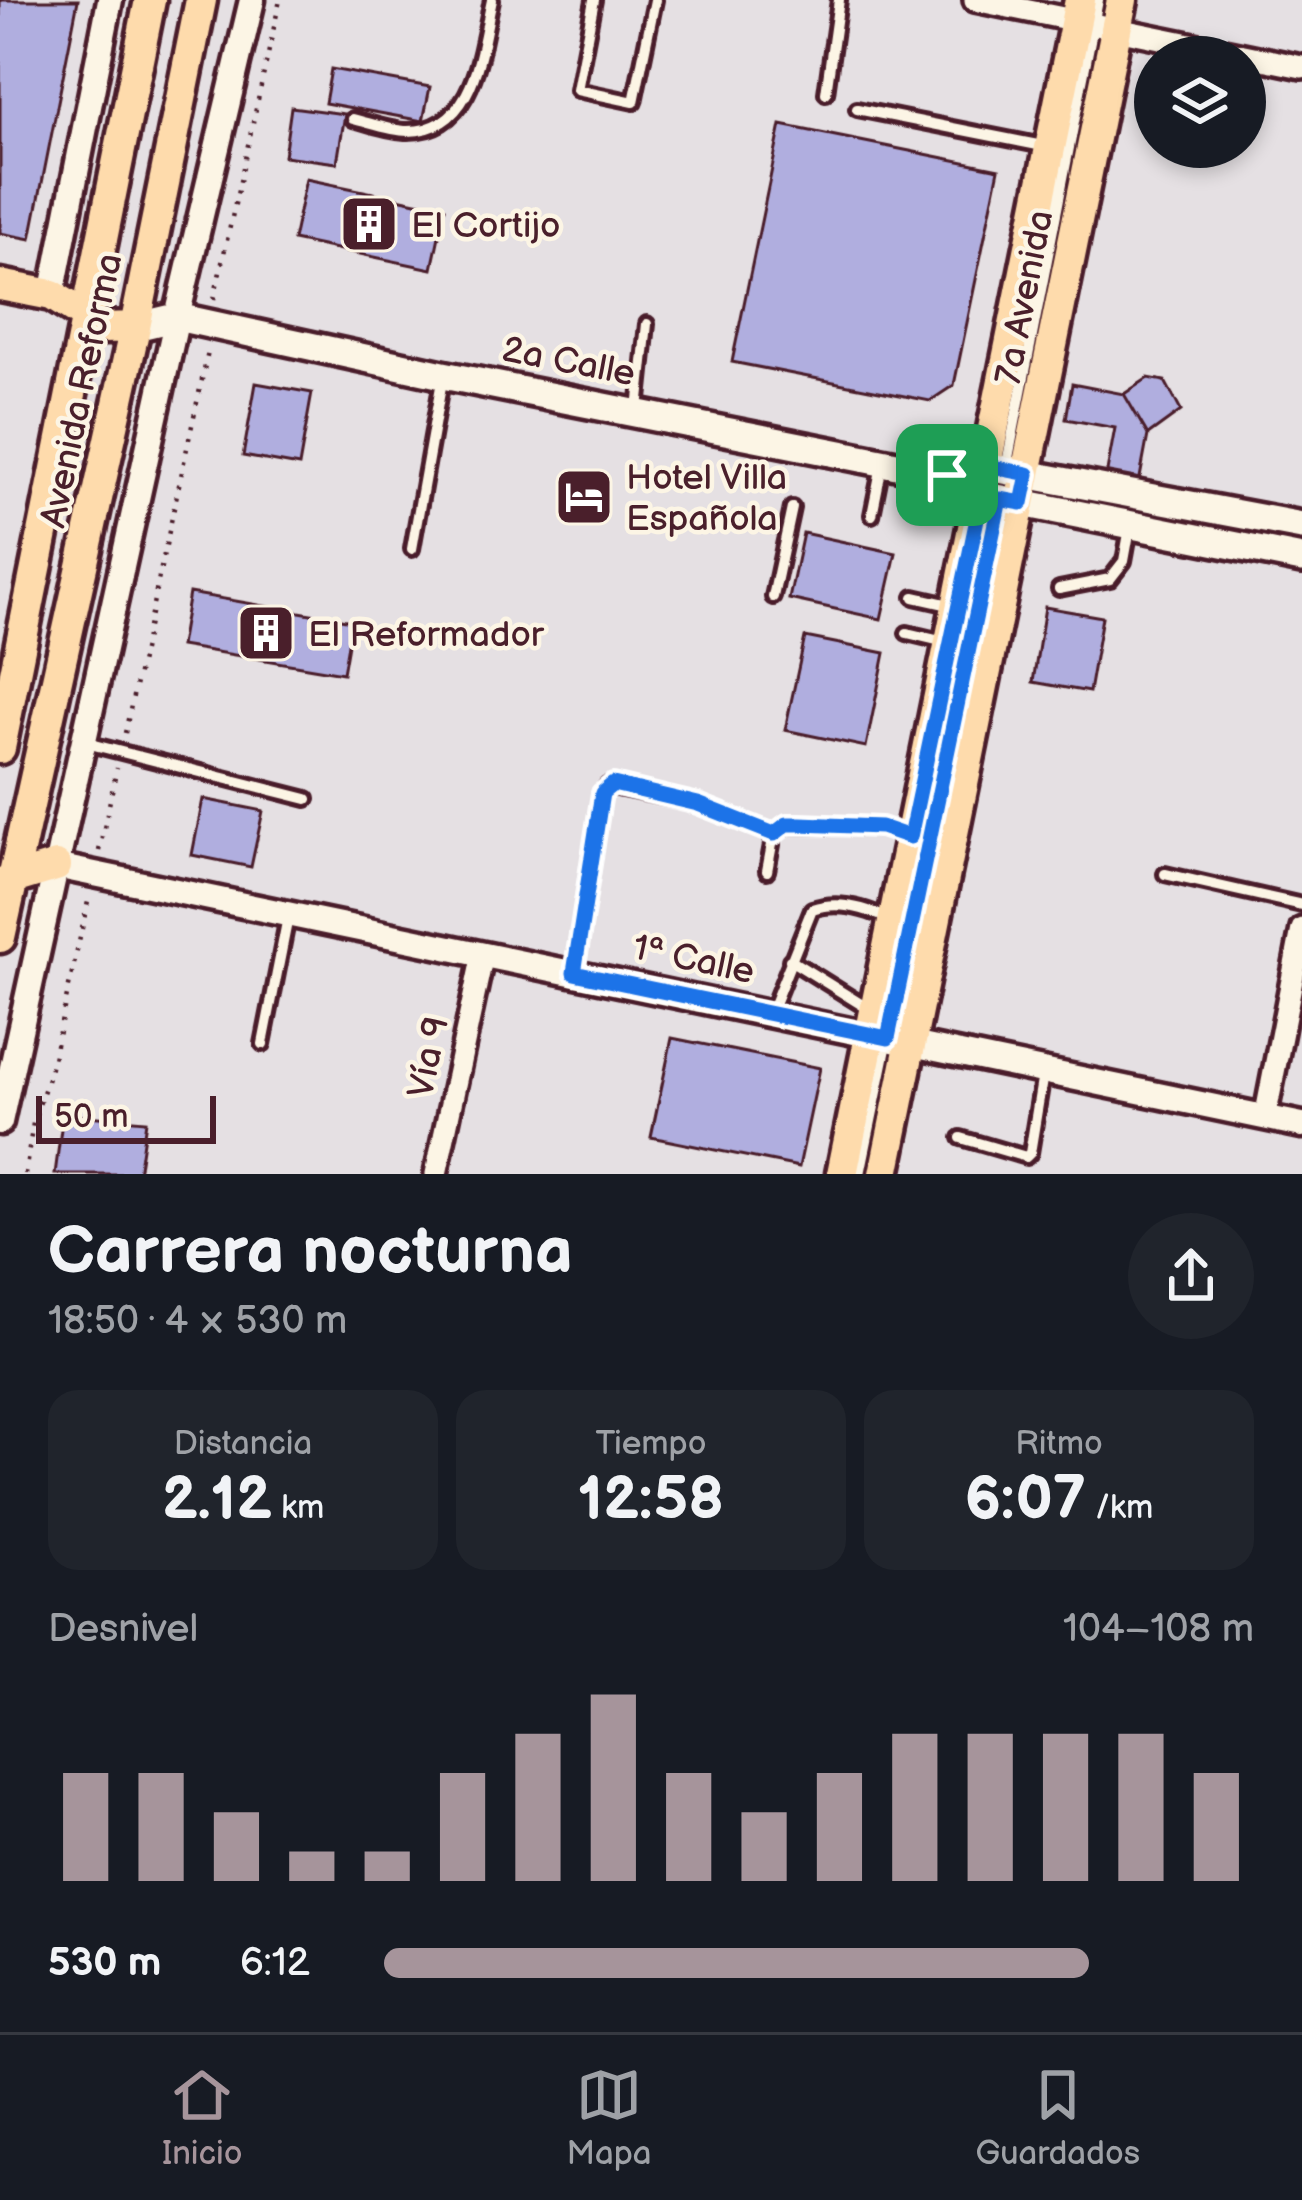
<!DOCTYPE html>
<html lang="es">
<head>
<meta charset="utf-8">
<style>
  :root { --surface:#171b24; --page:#20242c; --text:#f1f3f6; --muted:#9ea1a6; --line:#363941; --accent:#a6949b }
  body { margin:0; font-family:"Balsamiq Sans",sans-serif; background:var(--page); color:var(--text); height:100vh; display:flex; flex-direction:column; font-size:45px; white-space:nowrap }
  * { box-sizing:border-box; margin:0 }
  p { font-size:39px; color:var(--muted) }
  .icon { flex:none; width:66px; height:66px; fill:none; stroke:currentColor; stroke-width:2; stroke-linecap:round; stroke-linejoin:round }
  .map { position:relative; height:1174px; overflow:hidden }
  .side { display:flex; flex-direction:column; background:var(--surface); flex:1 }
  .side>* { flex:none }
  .tools { position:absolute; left:1134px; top:36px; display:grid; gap:24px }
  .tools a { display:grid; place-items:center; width:132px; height:132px; border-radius:50%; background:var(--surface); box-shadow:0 6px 18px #0003; font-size:60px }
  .scale { position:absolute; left:36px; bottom:30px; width:180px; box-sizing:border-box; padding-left:12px; border:6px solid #4a1f2b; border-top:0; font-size:33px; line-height:42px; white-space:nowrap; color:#4a1f2b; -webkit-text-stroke:9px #fcf5e5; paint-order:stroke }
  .pin { position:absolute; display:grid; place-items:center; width:102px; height:102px; color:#fff; margin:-51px; border-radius:24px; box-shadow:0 6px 18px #0006 }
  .round { display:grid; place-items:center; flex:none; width:126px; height:126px; border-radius:63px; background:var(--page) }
  .head { display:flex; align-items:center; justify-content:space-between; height:204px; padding:0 48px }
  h1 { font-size:66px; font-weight:600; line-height:90px }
  .stats { display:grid; grid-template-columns:repeat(3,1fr); gap:18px; height:204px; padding:12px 48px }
  .stats div { display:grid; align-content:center; border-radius:30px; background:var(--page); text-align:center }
  .stats b { font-size:60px; font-weight:600 }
  .stats small { font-size:33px; font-weight:400 }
  .stats p { font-size:33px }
  .chart { height:336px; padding:24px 48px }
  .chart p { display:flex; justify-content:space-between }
  .chart svg { width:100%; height:216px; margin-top:12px; stroke:var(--accent); stroke-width:6 }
  ul { padding:0 48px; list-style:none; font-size:39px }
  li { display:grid; grid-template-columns:192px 144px 1fr; align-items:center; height:90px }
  li i { height:30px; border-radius:15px; background:var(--accent) }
  .menu { display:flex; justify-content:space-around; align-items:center; height:168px; border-top:3px solid var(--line); background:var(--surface); font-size:33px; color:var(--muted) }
  .menu a { display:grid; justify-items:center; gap:6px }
  .menu .on { color:var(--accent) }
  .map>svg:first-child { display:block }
</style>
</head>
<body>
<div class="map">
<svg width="1302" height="1174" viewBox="0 0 1302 1174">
  <rect width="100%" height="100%" fill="#e5e0e3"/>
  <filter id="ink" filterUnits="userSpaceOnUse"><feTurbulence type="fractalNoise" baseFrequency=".00833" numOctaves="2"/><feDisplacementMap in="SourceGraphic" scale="24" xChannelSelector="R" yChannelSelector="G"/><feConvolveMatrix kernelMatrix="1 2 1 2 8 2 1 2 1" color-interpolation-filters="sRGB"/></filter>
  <g filter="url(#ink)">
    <!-- building -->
    <path fill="#b0aedf" stroke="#4a1f2b" stroke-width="3" d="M0,0H78L31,239L0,233Z
      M331,69L430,87L423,121L325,103Z
      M291,107L345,114L337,163L284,156Z
      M781,125L999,169L954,385L930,401L732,362Z
      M306,179L445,208L432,269L293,240Z
      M1148,378L1165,381L1181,411L1148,435L1124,394Z
      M256,383L312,393L299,466L243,456Z
      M1072,384L1124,394L1148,435L1139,483L1106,477L1115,428L1066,419Z
      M803,533L896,553L881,619L789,599Z
      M189,593L352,621L343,673L180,646Z
      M1045,607L1102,617L1089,692L1033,682Z
      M805,637L885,653L866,747L785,730Z
      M203,799L263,811L251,867L192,855Z
      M672,1038L820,1068L799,1167L651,1137Z
      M63,1114L146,1121L138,1174H55Z"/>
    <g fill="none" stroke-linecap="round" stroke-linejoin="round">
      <defs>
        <path id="service" d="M594,0L577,90L634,102L655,0
          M826,93L839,0
          M857,109L1048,147
          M353,119C370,123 391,131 408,131C476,131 481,48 492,0
          M638,409L647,324
          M1006,468L1098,0
          M872,515L882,465
          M412,549L443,375
          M1059,589L1110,579L1124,561L1130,528
          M773,597L792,508
          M914,597L954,606
          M907,633L945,642
          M86,743L307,799
          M767,871L774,834L787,825L881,827L907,836
          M1165,874L1302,905
          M790,960L872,1011
          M574,973L602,793L607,786L698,804L774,834
          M770,1014L812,909C839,900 866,908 890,920
          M263,1044L288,917
          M961,1138L1026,1157L1030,1153L1043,1074
          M860,1174L1000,498"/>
        <path id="minor" d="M975,0L1302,67
          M1265,1118L1302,929
          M436,1174L483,954"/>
        <path id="tertiary" d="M52,295L110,0
          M56,866L1302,1125
          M0,1122L177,317L252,0"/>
        <path id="secondary" d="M135,327L177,317L443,375L947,475L982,495L1302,559
          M963,471L988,467L1302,526"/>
        <path id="primary" d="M0,285L52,295L104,328L135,327
          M0,748L150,0
          M0,883L56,866
          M0,937L135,327L201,0
          M842,1174L1080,0
          M884,1174L1122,0"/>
      </defs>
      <!-- service casing -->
      <use href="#service" stroke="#4a1f2b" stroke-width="20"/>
      <!-- minor casing -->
      <use href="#minor" stroke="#4a1f2b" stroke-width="30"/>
      <!-- tertiary casing -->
      <use href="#tertiary" stroke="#4a1f2b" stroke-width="33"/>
      <!-- secondary casing -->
      <use href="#secondary" stroke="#4a1f2b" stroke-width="36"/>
      <!-- primary casing -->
      <use href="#primary" stroke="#4a1f2b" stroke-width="39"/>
      <!-- path -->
      <path stroke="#4a1f2b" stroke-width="4.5" stroke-dasharray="3 9" stroke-linecap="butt" d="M214,299L280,0
        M125,733L208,352
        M99,851L117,768
        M25,1174L33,1123L50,1072L89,897"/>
      <!-- service -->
      <use href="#service" stroke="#fcf5e5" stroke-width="10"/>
      <!-- minor -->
      <use href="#minor" stroke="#fcf5e5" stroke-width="21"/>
      <!-- tertiary -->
      <use href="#tertiary" stroke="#fcf5e5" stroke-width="24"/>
      <!-- secondary -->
      <use href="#secondary" stroke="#fcf5e5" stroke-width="27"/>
      <!-- primary -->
      <use href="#primary" stroke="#fedbac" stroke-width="30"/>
    </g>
  </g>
  <g fill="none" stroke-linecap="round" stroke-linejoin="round" filter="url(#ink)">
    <defs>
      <path id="route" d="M988,466L1028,474L1022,503L1000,499L888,1038L574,973L602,793L613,784L698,804L774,834L787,824H800L881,827L910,837L982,495L947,475Z"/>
    </defs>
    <!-- route casing -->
    <use href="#route" stroke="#fff" stroke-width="24"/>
    <!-- route -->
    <use href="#route" stroke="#1a73e8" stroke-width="15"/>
  </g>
  <!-- icons -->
  <defs>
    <symbol id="building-square" viewBox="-11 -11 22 22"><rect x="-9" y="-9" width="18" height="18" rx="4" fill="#4a1f2b" stroke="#fcf5e5"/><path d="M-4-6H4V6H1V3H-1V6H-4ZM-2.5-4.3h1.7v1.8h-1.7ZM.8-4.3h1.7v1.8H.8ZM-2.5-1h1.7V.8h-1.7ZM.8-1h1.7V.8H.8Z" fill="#fff"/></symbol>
    <symbol id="hotel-square" viewBox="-11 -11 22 22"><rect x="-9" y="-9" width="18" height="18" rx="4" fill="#4a1f2b" stroke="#fcf5e5"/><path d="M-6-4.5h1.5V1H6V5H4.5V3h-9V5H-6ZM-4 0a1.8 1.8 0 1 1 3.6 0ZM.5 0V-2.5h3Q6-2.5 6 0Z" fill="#fff"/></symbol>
  </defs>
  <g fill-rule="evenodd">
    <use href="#building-square" x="336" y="191" width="66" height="66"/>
    <use href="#hotel-square" x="551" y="464" width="66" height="66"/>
    <use href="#building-square" x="233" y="600" width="66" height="66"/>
  </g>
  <g text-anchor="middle" stroke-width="9" stroke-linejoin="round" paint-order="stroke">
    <!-- poi labels -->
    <g font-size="36" fill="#4a1f2b" stroke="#fcf5e5" text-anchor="start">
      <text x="411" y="237">El Cortijo</text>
      <text x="626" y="489">Hotel Villa<tspan x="626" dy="41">Española</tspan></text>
      <text x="308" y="646">El Reformador</text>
    </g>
    <!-- street labels -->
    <g font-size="36" fill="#4a1f2b" stroke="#fcf5e5">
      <text transform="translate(1023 297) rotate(-79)" y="13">7a Avenida</text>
      <text transform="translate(569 360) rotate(11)" y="13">2a Calle</text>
      <text transform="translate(80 390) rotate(-78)" y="13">Avenida Reforma</text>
      <text transform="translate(694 958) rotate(12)" y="13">1ª Calle</text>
      <text transform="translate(427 1057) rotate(-78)" y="13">Vía 9</text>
    </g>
  </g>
</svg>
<div class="tools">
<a><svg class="icon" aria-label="layers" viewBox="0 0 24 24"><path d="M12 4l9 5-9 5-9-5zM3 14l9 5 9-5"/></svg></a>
</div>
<div class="scale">50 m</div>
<div class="pin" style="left:947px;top:475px;background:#1e9e55"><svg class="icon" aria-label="arrive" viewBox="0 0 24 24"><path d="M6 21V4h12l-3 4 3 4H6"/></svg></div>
</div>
<section class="side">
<div class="head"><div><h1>Carrera nocturna</h1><p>18:50 · 4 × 530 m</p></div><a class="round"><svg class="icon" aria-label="share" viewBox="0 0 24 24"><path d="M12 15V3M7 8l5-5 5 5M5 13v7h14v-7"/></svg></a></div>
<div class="stats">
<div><p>Distancia</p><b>2.12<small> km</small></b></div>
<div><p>Tiempo</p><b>12:58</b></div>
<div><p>Ritmo</p><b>6:07<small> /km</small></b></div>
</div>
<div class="chart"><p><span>Desnivel</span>104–108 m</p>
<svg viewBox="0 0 160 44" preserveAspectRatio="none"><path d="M5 44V22M15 44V22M25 44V30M35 44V38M45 44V38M55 44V22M65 44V14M75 44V6M85 44V22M95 44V30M105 44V22M115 44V14M125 44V14M135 44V14M145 44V14M155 44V22"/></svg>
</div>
<ul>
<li><b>530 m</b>6:12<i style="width:81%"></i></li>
</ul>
</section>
<nav class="menu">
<a class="on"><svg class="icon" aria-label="home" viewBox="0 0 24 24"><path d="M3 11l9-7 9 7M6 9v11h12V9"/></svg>Inicio</a>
<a><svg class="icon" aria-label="map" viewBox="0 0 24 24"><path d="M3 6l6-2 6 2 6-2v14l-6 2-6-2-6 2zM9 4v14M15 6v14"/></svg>Mapa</a>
<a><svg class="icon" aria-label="saved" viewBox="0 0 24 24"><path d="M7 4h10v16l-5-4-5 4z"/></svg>Guardados</a>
</nav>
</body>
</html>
